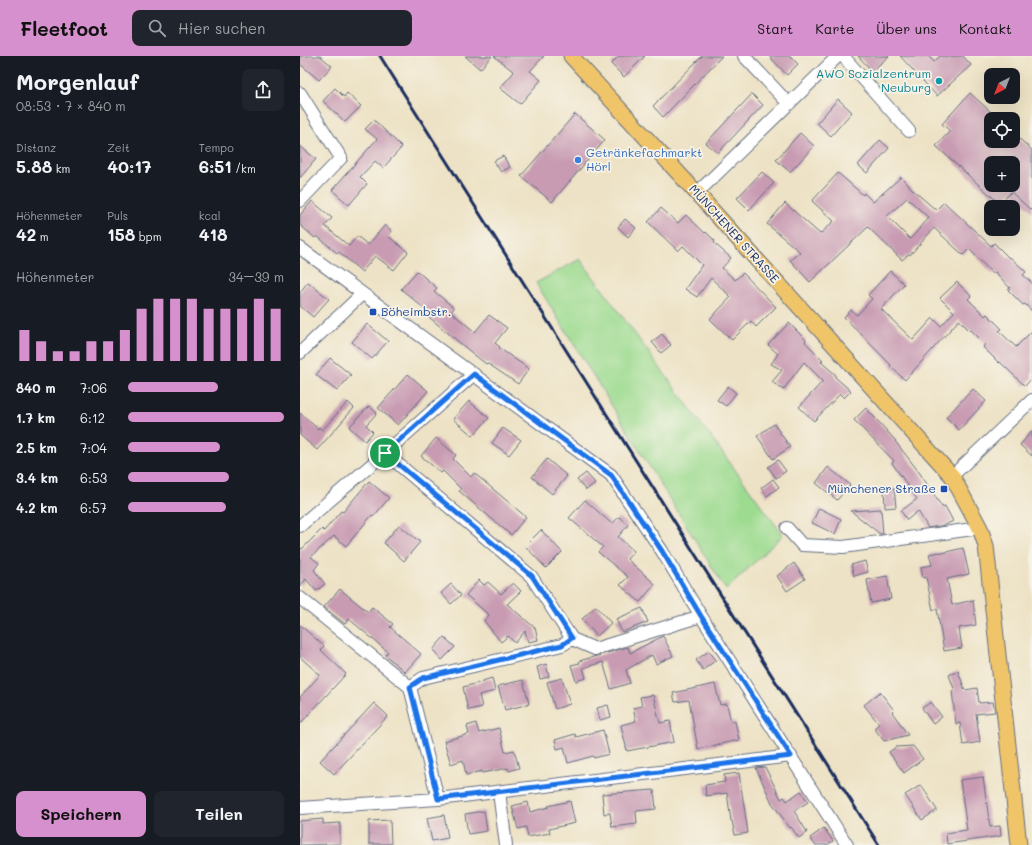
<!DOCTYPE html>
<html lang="de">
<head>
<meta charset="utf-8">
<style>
  :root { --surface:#171b24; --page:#20242c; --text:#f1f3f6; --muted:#9ea1a6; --accent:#d690ce }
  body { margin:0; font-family:Mali,sans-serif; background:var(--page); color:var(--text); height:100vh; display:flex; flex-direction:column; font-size:15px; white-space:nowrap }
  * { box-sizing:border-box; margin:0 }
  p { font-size:13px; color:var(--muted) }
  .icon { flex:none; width:22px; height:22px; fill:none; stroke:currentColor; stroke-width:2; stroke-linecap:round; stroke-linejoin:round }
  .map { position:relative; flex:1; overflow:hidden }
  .drawer { display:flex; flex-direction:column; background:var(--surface); width:300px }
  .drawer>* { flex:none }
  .needle { width:26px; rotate:222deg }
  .controls { position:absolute; left:684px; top:12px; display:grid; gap:8px }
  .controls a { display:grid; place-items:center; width:36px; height:36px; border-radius:8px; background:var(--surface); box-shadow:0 4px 16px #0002; font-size:20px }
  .pin { position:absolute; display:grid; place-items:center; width:34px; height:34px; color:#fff; margin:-17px; border:2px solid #fff; border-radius:50%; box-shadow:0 1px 4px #0007 }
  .round { display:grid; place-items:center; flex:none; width:42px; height:42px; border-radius:8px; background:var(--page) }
  .overview { display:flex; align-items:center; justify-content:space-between; height:68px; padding:0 16px }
  h1 { font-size:22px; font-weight:700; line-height:30px }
  .metrics { display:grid; grid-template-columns:repeat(3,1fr); gap:6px; height:68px; padding:4px 16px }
  .metrics div { display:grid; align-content:center }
  .metrics b { font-size:17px; font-weight:700 }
  .metrics small { font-size:11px; font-weight:400 }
  .metrics p { font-size:11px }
  .chart { height:112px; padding:8px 16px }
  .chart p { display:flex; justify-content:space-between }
  .chart svg { width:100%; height:72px; margin-top:4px; stroke:var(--accent); stroke-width:6 }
  .button { display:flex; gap:8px; margin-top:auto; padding:8px 16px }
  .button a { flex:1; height:46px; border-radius:8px; background:var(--accent); color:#111; font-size:16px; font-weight:700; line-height:46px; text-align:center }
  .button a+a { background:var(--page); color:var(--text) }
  ul { padding:0 16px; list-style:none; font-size:13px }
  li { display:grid; grid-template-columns:64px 48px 1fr; align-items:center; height:30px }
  li i { height:10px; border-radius:5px; background:var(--accent) }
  header { display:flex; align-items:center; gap:24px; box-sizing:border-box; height:56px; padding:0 20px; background:var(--accent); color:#111 }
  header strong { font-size:19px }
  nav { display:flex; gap:22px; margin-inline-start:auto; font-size:14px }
  .search { width:280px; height:36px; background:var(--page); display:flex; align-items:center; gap:10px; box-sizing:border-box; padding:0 14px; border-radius:8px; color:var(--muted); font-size:15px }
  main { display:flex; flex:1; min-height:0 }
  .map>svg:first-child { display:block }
</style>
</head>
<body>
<header>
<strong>Fleetfoot</strong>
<div class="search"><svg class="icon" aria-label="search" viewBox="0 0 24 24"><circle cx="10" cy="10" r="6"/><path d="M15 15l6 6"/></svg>Hier suchen</div>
<nav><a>Start</a><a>Karte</a><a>Über uns</a><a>Kontakt</a></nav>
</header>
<main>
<section class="drawer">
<div class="overview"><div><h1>Morgenlauf</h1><p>08:53 · 7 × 840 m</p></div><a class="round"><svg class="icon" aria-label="share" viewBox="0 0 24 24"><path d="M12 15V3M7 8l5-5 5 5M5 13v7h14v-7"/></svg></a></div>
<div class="metrics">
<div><p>Distanz</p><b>5.88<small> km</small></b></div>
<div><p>Zeit</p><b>40:17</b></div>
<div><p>Tempo</p><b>6:51<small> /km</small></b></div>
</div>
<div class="metrics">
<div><p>Höhenmeter</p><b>42<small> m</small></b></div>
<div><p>Puls</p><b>158<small> bpm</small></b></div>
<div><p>kcal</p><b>418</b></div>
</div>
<div class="chart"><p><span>Höhenmeter</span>34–39 m</p>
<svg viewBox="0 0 160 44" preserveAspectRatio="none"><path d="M5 44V25M15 44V32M25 44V38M35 44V38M45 44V32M55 44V32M65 44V25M75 44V12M85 44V6M95 44V6M105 44V6M115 44V12M125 44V12M135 44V12M145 44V6M155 44V12"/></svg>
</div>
<ul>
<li><b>840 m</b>7:06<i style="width:58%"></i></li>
<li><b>1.7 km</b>6:12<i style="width:100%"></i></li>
<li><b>2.5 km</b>7:04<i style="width:59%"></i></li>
<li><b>3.4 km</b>6:53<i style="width:65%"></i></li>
<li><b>4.2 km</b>6:57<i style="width:63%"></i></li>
</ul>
<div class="button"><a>Speichern</a><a>Teilen</a></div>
</section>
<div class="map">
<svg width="732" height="789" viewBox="0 0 732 789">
  <rect width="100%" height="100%" fill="#f7f3e8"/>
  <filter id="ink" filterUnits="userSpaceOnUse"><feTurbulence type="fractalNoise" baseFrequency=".025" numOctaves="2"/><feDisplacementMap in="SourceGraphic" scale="8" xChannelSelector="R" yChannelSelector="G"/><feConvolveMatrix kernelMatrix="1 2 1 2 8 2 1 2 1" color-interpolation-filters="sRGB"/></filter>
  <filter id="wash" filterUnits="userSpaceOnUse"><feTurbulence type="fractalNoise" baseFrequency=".012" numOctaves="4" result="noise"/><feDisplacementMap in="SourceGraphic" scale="16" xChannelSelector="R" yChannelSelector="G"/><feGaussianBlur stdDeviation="0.9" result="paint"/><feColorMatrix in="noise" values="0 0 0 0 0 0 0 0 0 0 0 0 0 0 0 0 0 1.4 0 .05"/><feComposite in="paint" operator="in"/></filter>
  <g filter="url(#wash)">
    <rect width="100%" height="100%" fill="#ede2c5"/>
    <!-- green -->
    <path fill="#9ddb90" stroke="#5c8577" d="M280,203L483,479L426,534L236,227Z"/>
    <g id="blocks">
      <!-- building -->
      <path fill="#c89bb2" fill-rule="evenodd" d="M0,0H20L32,10L19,24L0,8Z
        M165,0H192L180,13Z
        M194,0H244L230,15L241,24L220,48L200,32L214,16Z
        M319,0H345L324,21L311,8Z
        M402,0H422L363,61L353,50Z
        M469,0H490L498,8L487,19Z
        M558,0H589L572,15Z
        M600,0H628L634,6L640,0H663L671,9L637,40Z
        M35,32L44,41L47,37L61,50L45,66L23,45Z
        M670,37L691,56V85H713V77L732,94V155L711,136L700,148L636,90L650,75L642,68ZM691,107H713V129H691Z
        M452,38L463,49L418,97L406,87Z
        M538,43L552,56L531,80L517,67Z
        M275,58L305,84L252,146L221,120Z
        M74,64L102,91L83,112L75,105L60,121L67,128L49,149L32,134L77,83L65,73Z
        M500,77L514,90L490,116L476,104Z
        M580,84L589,92L567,117L558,109Z
        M0,90L16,103L0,122Z
        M203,100L210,111L201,116L194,105Z
        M462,116L474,127L449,154L437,142Z
        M538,117L563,139L564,137L573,146L601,121L614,135L636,154L644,146L691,190L694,187L709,202L710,201L726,216L723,219L732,227V255L725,248L723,249L708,234L710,232L695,216L693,218L669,193L663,199L634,172L610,199L609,198L602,204L568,171L510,226L490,204L500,196L467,168L485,147L520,178L534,165L512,145ZM607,142L629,162L610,183L587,160Z
        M12,145L32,162L25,170L49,190L57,180L68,189L85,169L92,175L88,180L108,196L94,214L75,200L62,216L39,196L37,197L17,180L15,182L0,169V159Z
        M361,152L378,167L386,159L405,177L406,176L415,185L414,187L431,202L422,212L435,224L443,217L476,251L456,271L451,265L432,284L410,263L431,241L411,222L397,241L385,233L402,209L383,190L378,195L348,166Z
        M325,163L336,172L328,181L318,171Z
        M117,215L137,232L134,235L154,252L151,256L175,276L189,259L207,272L195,287L200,291L199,292L229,313L218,328L187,307L186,308L172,297L124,257L126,254L101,233Z
        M590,215L604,228L581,253L613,284L633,262L641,270L654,256L640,242L657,226L671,240L668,243L685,260L687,258L702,273L699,275L716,291L732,275V322L725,330L700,306L699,307L683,291L685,288L671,274L670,275L659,264L605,324L590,310L591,309L544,261L551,254L557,259L572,243L568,239Z
        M8,226L29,243L13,261L0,250V236Z
        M489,267L506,284L505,286L523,304L521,306L536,319L535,321L551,335L544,342L540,338L514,365L499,351L523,325L504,306L483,334L472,326L482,314L471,308L478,298L468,289Z
        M67,268L88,285L72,303L52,286Z
        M362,278L371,289L361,297L352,286Z
        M30,302L51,319L37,335L16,319Z
        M108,318L128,335L98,369L78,352Z
        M428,330L436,337L426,350L417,344Z
        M673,333L686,345L659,374L646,361Z
        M169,345L189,362L173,380L153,363Z
        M48,346L54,352L17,394L0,379V357L18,373L19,371L22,374Z
        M69,350L77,357L66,369L73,376L65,385L49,371Z
        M566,352L596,385H595L619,416L642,451L645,450L653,465L645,469L628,472L618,455L607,464L601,455L617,443L592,407L594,405L554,364Z
        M474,368L490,391L473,403L457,380Z
        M203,372L221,384L209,399L192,387Z
        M732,375V400L720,389Z
        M136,382L156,399L153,403L171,421L174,417L226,461L211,479L159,435L161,433L143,415L141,417L121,400Z
        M247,403L267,420L252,438L232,421Z
        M478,404L486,415L476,422L468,411Z
        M528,411L550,429L537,444L516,427Z
        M286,417L295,427L286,434L277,424Z
        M473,423L479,431L467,440L461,432Z
        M69,425L89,442L74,460L72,459L46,490L34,480L11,501L19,507L14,514L25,528L16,535L6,523L0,530V491L2,493L22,473L24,475L41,455L43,456Z
        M594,432L596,451L585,452L584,433Z
        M285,444L312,468L319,461L328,469L318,481L334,495L327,503L355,528L340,546L320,529L328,521L298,496L303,491L269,462Z
        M519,452L541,463L535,478L512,467Z
        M581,453L583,478H580L551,455Z
        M99,469L120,486L104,505L84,487Z
        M241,474L262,496L246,512L225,490Z
        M663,492L669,518L647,523L652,549L673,544L676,569L659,572L662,592L644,595L637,553L633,554L626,521L623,522L621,511L632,509L629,498L641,496L642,497Z
        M565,505L568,516L554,520L551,509Z
        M494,507L505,523L487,535L477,520Z
        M587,520L591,543L571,547L567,524Z
        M179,524L184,529L188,526L201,538L213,527L221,535L207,548L235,572L238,584L228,586L225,575L215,587L208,580L201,586L184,565L189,559L166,539Z
        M151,528L161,539L151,548L141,537Z
        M40,533L68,556L72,551L93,568L90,571L121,598L105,616L85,599L88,596L49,563L45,568L24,551Z
        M296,550L311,567L297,580L282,563Z
        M342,552L348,566L322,576L316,563Z
        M0,569L24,590L21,594L46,618L0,668V641L20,619L0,601Z
        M363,580L373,600L356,608L352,599L326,614L330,627L311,633L303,606L283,612L286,622L276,625L271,609L280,607L279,605L328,591L330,597Z
        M144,581L155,591L142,604L133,594Z
        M409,595L416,604L403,614L396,604Z
        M246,608L249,621L240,623L237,611Z
        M658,615L665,634L677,632L679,647L693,646L695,656L676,658L680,686L663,689L660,667L656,668L652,635H655L649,619Z
        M192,622L195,635L179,639L182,651L168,654L163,631L182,626V625Z
        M262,622L270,648L255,653L247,626Z
        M223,624L229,648L205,654L198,630Z
        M415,628L420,649L427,648L431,666L435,665L439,684L398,693L389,644L375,646L373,637Z
        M580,636L594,654L592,656L608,679L584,685L574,672L579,668L564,649Z
        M353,639L360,667L370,665L374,686L327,695L321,669L336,665L333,652L342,650L340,641Z
        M631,646L642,661L633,668L622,652Z
        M74,647L88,660L34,718L20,705Z
        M308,649L311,661L300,664L297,652Z
        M176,667L179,677L199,672L205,696L214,694L219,712L209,715L208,712L182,717V715L166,719L163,704L151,708L144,685L169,678L167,670Z
        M303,674L309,698L294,702L293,700L268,707L264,691L257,693L255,684L275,678L276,681Z
        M613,690L623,703L604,717L589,696L596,691Z
        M465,711L481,743L484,741L487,745L501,735L508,746L494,755L507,776L499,782L491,771L490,772L472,747L456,712Z
        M439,717L448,777L435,779L432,765H431L427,737L406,740L405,729L425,726L424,719Z
        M683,721L690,771L700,770L701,780L647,788L646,777L667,774L660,724Z
        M621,729L637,754L622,764L605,739Z
        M354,734L356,753L336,755L337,768L312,771L310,757L304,758L302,738Z
        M270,745L275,767L249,773L250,777L228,781L226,771L218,773L212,750L228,746L230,756L249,751L248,750Z
        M184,755L187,775L168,778L165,758Z
        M144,759L148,782L132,785L127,762Z
        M23,763V768L40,767V788L0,789V765Z
        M90,764L91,788H69V765Z
        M524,772L533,785L527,789H515L510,782Z"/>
    </g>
  </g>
  <g filter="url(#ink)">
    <use href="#blocks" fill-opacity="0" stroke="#646e82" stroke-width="1"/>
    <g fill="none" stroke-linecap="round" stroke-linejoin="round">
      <defs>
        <path id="minor" d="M444,0L489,48
          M543,0L609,75
          M0,37L41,102L0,145
          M397,137L538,0
          M0,192L311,419L362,495L401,560L547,789
          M0,297L62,238
          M85,397L231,520L272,583L262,589L123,622L110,631
          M652,420L732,344
          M0,470L85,397L174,318
          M487,472L502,489L543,491L680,472
          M0,542L110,631L138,743
          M272,583L295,593L401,560
          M199,736L206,789
          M0,752L138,743L491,700"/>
        <path id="major" d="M271,0L393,133L652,420L680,472L686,490L719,789"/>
      </defs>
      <!-- minor casing -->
      <use href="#minor" stroke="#646e82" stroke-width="14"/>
      <!-- major casing -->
      <use href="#major" stroke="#646e82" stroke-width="17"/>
      <!-- minor -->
      <use href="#minor" stroke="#fff" stroke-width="12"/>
      <!-- major -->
      <use href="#major" stroke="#f0c469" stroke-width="15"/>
      <!-- rail -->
      <path stroke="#1b2f5e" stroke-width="3" d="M80,0L579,789"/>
    </g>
  </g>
  <g fill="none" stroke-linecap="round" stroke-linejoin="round" filter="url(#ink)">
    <defs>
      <path id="route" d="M174,318L311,419L362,495L401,560L491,700L138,743L110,631L123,622L262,589L272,582L232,520L85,397Z"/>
    </defs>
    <!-- route casing -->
    <use href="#route" stroke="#fff" stroke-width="8"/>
    <!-- route -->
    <use href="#route" stroke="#1a73e8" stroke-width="5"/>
  </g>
  <!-- markers -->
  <circle fill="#0f9aa8" stroke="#f7f3e8" stroke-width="1.5" cx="639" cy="25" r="4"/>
  <circle fill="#3f7fe0" stroke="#f7f3e8" stroke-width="1.5" cx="278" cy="104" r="4"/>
  <g fill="#1a4fb4" stroke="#f7f3e8" stroke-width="1.5">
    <rect x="69" y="252" width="8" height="8" rx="2"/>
    <rect x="640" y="429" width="8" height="8" rx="2"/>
  </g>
  <g text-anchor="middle" stroke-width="3.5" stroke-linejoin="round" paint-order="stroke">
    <!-- culture labels -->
    <g font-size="12" fill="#0d838f" stroke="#f7f3e8" text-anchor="end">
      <text x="631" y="22">AWO Sozialzentrum<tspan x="631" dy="14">Neuburg</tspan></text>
    </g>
    <!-- shop labels -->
    <g font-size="12" fill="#366cbe" stroke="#f7f3e8" text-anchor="start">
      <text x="286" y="101">Getränkefachmarkt<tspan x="286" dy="14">Hörl</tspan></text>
    </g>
    <!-- street labels -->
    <g font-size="12" fill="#1b2f5e" stroke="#f7f3e8">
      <text transform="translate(434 178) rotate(48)" y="4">MÜNCHENER STRASSE</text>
    </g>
    <!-- transit labels -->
    <g font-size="12" fill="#164399" stroke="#f7f3e8" text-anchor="start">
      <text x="81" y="260">Böheimbstr.</text>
      <text x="636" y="437" text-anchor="end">Münchener Straße</text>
    </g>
  </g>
</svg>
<div class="controls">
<a><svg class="needle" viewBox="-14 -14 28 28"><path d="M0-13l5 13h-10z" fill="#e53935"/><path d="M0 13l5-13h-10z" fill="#9ea1a6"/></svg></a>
<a><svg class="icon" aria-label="locate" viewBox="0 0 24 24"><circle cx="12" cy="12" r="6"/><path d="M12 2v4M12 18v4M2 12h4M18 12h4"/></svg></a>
<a>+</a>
<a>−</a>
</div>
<div class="pin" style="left:85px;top:397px;background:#1e9e55"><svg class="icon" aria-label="arrive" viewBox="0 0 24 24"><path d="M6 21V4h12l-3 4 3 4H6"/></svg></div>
</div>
</main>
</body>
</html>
